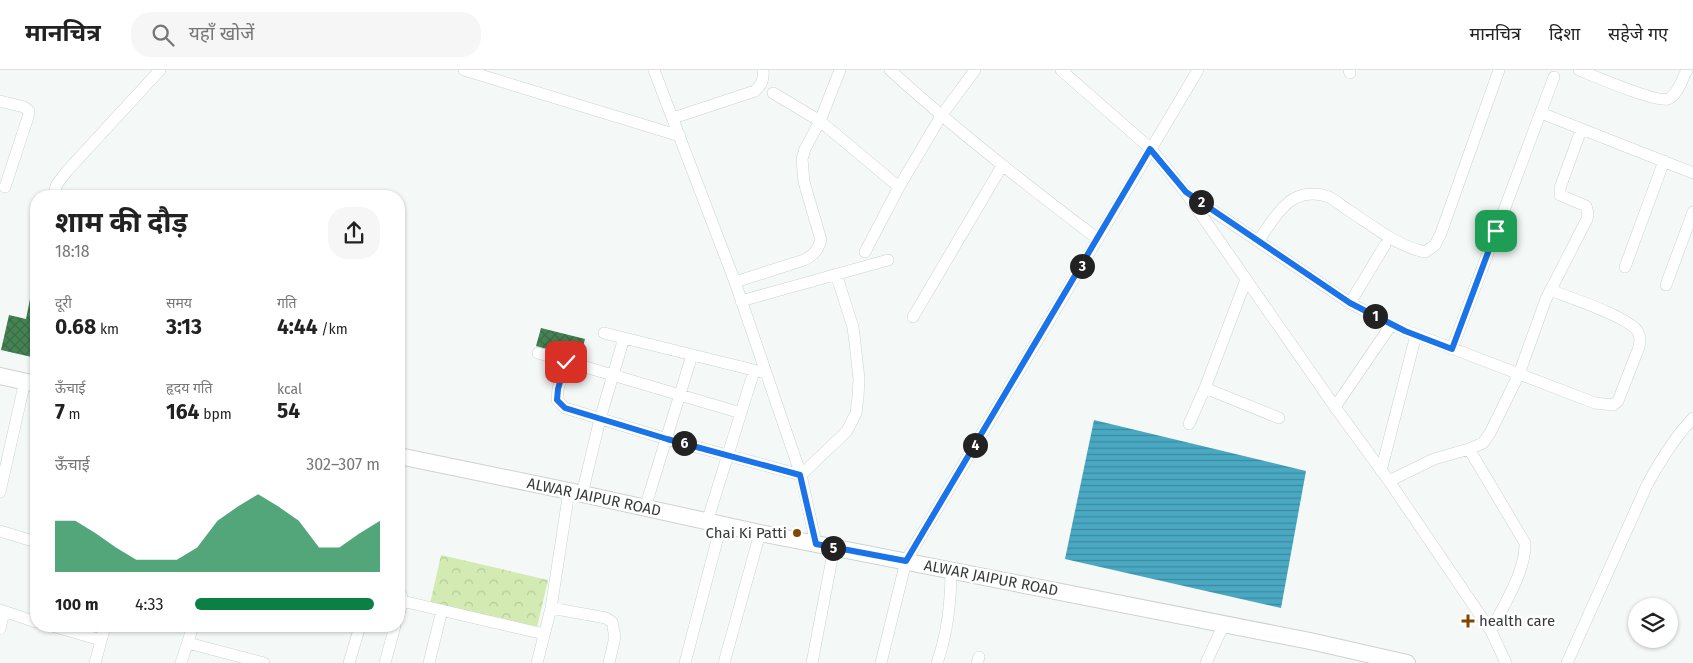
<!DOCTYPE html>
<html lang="hi">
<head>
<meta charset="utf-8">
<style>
  :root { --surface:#fff; --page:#f6f6f6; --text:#222; --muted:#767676; --line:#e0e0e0; --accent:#0b8043 }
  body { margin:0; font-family:"Fira Sans","Noto Sans Devanagari",sans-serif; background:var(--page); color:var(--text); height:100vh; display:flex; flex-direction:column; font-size:19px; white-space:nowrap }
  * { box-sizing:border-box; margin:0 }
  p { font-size:16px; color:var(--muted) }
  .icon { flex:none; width:28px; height:28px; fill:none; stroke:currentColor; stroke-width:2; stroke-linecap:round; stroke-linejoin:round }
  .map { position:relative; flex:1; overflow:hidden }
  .side { position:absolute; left:30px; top:120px; width:375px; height:442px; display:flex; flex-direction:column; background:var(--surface); border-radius:20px; box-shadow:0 1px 4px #0004 }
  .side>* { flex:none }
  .buttons { position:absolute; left:1628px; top:528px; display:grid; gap:10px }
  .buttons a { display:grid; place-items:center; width:50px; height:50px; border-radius:50%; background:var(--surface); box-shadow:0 1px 4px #0004; font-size:25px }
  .pin { position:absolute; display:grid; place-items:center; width:42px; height:42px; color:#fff; margin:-21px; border-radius:10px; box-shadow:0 2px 8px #0006 }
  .km { position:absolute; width:25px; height:25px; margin:-12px; border-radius:50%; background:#222; color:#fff; font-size:14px; line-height:25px; text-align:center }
  .round { display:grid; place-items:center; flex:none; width:52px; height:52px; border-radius:20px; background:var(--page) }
  .head { display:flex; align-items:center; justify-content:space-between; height:85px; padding:0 25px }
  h1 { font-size:28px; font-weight:700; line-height:38px }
  .figures { display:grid; grid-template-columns:repeat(3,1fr); gap:8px; height:85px; padding:5px 25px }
  .figures div { display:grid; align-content:center }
  .figures b { font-size:21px; font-weight:700 }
  .figures small { font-size:14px; font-weight:400 }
  .figures p { font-size:14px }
  .chart { height:140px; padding:10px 25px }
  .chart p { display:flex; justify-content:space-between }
  .chart svg { width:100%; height:90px; margin-top:5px; fill:var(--accent); opacity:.7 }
  ul { padding:0 25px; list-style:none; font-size:16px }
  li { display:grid; grid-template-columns:80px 60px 1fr; align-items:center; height:38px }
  li i { height:12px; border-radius:6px; background:var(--accent) }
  header { display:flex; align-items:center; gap:30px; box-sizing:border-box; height:70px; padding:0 25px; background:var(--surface); border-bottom:1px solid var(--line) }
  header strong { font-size:24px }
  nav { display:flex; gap:28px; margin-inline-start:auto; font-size:18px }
  .search { width:350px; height:45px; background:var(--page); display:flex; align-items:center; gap:12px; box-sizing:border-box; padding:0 18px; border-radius:20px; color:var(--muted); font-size:19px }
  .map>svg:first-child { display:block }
</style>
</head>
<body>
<header>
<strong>मानचित्र</strong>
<div class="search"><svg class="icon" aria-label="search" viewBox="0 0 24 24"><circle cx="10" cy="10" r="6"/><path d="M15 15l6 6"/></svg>यहाँ खोजें</div>
<nav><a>मानचित्र</a><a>दिशा</a><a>सहेजे गए</a></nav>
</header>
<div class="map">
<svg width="1693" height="593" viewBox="0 0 1693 593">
  <defs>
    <pattern id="park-crowns" width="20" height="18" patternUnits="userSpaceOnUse" patternTransform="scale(1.25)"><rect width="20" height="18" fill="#d3ebb3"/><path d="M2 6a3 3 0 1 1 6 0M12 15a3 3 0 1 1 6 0" fill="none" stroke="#b6ca9b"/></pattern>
    <pattern id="water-rules" width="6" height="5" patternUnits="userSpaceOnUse" patternTransform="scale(1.25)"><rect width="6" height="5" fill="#49a8c2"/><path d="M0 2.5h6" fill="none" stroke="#3e8a9f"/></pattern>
    <pattern id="building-cross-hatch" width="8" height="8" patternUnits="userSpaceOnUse" patternTransform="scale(1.25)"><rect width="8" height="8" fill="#468354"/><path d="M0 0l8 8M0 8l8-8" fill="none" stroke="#3b6c47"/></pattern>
  </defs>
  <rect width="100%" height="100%" fill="#f4f9f7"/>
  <!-- park -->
  <path fill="url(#park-crowns)" d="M441,485L548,510L536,562L429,538Z"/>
  <!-- water -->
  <path fill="url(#water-rules)" d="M1094,350L1306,401L1281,538L1065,489Z"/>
  <!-- building -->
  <path fill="url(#building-cross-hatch)" d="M31,224H36V288L1,280L9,245L26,249Z
    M541,258L585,269L580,288L536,276Z"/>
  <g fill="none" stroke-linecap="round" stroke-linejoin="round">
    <defs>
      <path id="street" d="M464,0L680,66
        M654,0L735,212L801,405L816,474
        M890,0C956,60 1026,115 1098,169
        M1198,0L1151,79L1186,123L1335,337L1389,411L1491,561L1506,593
        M1349,0L1350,3
        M1579,0C1594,6 1656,33 1668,29C1678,25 1682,9 1687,0
        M773,23L820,51L899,117
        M0,31L24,37L29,41L28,47L5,117
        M1541,43L1693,103
        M673,48L755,21C762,14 764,9 763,0
        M53,126L57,114L67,101L160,0
        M1191,126L1350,233L1391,255L1595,333L1613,335L1618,331L1639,277C1640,272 1641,267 1638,262C1630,247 1568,227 1550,220
        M1258,171C1268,158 1276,142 1289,132C1300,123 1316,122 1329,127C1335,130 1342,136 1348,140C1372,155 1396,176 1425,182L1435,175L1441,163L1499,0
        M865,182L899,117L941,46L975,0
        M1625,197L1664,91
        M735,212L804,190C814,185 818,180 821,170L804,112L802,89L805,79L820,51L840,0
        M1666,215L1693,142
        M741,231L888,190
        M1350,233L1385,175
        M913,247L1002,96
        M604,263L765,303
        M1452,279L1554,7
        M538,283L741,343
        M566,292L558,319L557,330L565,338L667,369L801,405L847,361L856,343L858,327L859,309L855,273L853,257L836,204
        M1205,318L1279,348
        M1335,337L1391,255
        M1189,354L1205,318L1246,210
        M1469,379L1525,473C1526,501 1503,536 1491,561
        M1381,401L1416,265
        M1389,411L1434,389L1469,379L1483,373L1490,363L1519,304L1546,229L1587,149L1588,143L1586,136L1560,125V118L1581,60
        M0,422L25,311
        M582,424L600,349L624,268
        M645,438L692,285
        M707,452L754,301
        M0,461L36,472
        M399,522C405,528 401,536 399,544
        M402,531L544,564
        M551,538L606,548L612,552L615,567L609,593
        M0,540L36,552
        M52,556L101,570
        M0,559L4,542
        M188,573L264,593
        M95,593L105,556
        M181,593L193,556
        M349,593L360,556
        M385,593L395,556
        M429,593L442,540
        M537,593L551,538L569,421
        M685,593L721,455
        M724,593L760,463
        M812,593L834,478
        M881,593L906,491L1151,79L1061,0
        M937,593C948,562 951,532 951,500
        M977,593L979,587
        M1206,593L1224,554
        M1567,593L1647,415C1660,391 1674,368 1693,348"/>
      <path id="secondary" d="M0,306L36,314
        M399,386L569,421L760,463L1310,571L1407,593"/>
    </defs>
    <!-- street casing -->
    <use href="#street" stroke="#ccd2d0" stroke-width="12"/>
    <!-- secondary casing -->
    <use href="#secondary" stroke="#ccd2d0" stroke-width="18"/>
    <!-- street -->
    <use href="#street" stroke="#fff" stroke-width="11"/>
    <!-- secondary -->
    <use href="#secondary" stroke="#fff" stroke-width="16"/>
  </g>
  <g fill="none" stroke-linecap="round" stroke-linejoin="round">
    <defs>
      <path id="route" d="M566,292L558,319L557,330L565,338L667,369L800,405L816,474L906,491L1150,79L1186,122L1350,233L1405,261L1452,279L1496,161"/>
    </defs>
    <!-- route casing -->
    <use href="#route" stroke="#fff" stroke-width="10"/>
    <!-- route -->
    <use href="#route" stroke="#1a73e8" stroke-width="6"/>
  </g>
  <!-- markers -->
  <g fill="#834503" stroke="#fff" stroke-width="2">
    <circle cx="797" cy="463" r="5"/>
    <path d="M1465.5 543.5h5v5h5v5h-5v5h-5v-5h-5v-5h5z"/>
  </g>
  <g text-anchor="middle" stroke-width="5" stroke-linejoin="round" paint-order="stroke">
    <!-- street labels -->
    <g font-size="15" fill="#373938" stroke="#fff">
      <text transform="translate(594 427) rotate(12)" y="5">ALWAR JAIPUR ROAD</text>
      <text transform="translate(991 508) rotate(11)" y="5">ALWAR JAIPUR ROAD</text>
    </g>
    <!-- poi labels -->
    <g font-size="15" fill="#373938" stroke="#fff" text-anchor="end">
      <text x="787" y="468">Chai Ki Patti</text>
      <text x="1479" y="556" text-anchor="start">health care</text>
    </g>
  </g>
</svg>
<div class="buttons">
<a><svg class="icon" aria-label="layers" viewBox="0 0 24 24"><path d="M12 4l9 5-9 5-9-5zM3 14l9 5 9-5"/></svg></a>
</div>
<div class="pin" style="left:1496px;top:161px;background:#1e9e55"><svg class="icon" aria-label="arrive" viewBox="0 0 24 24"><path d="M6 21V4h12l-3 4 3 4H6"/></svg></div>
<div class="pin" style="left:566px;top:292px;background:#d93025"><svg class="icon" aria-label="check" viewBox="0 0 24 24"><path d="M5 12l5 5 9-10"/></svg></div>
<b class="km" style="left:1375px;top:246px">1</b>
<b class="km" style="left:1201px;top:132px">2</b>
<b class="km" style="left:1082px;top:196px">3</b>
<b class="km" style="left:975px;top:375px">4</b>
<b class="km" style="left:833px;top:478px">5</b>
<b class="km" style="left:684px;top:373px">6</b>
<section class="side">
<div class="head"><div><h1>शाम की दौड़</h1><p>18:18</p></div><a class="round"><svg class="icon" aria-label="share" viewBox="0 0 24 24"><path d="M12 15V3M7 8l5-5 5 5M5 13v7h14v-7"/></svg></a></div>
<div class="figures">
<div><p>दूरी</p><b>0.68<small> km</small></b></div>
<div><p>समय</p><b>3:13</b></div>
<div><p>गति</p><b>4:44<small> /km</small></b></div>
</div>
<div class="figures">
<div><p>ऊँचाई</p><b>7<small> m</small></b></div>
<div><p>हृदय गति</p><b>164<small> bpm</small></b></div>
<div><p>kcal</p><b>54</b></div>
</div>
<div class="chart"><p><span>ऊँचाई</span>302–307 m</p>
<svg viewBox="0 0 160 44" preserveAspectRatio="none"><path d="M0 44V19L10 19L20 25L30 32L40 38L50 38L60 38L70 32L80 19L90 12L100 6L110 12L120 19L130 32L140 32L150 25L160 19V44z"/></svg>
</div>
<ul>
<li><b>100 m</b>4:33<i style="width:97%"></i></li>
</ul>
</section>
</div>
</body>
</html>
